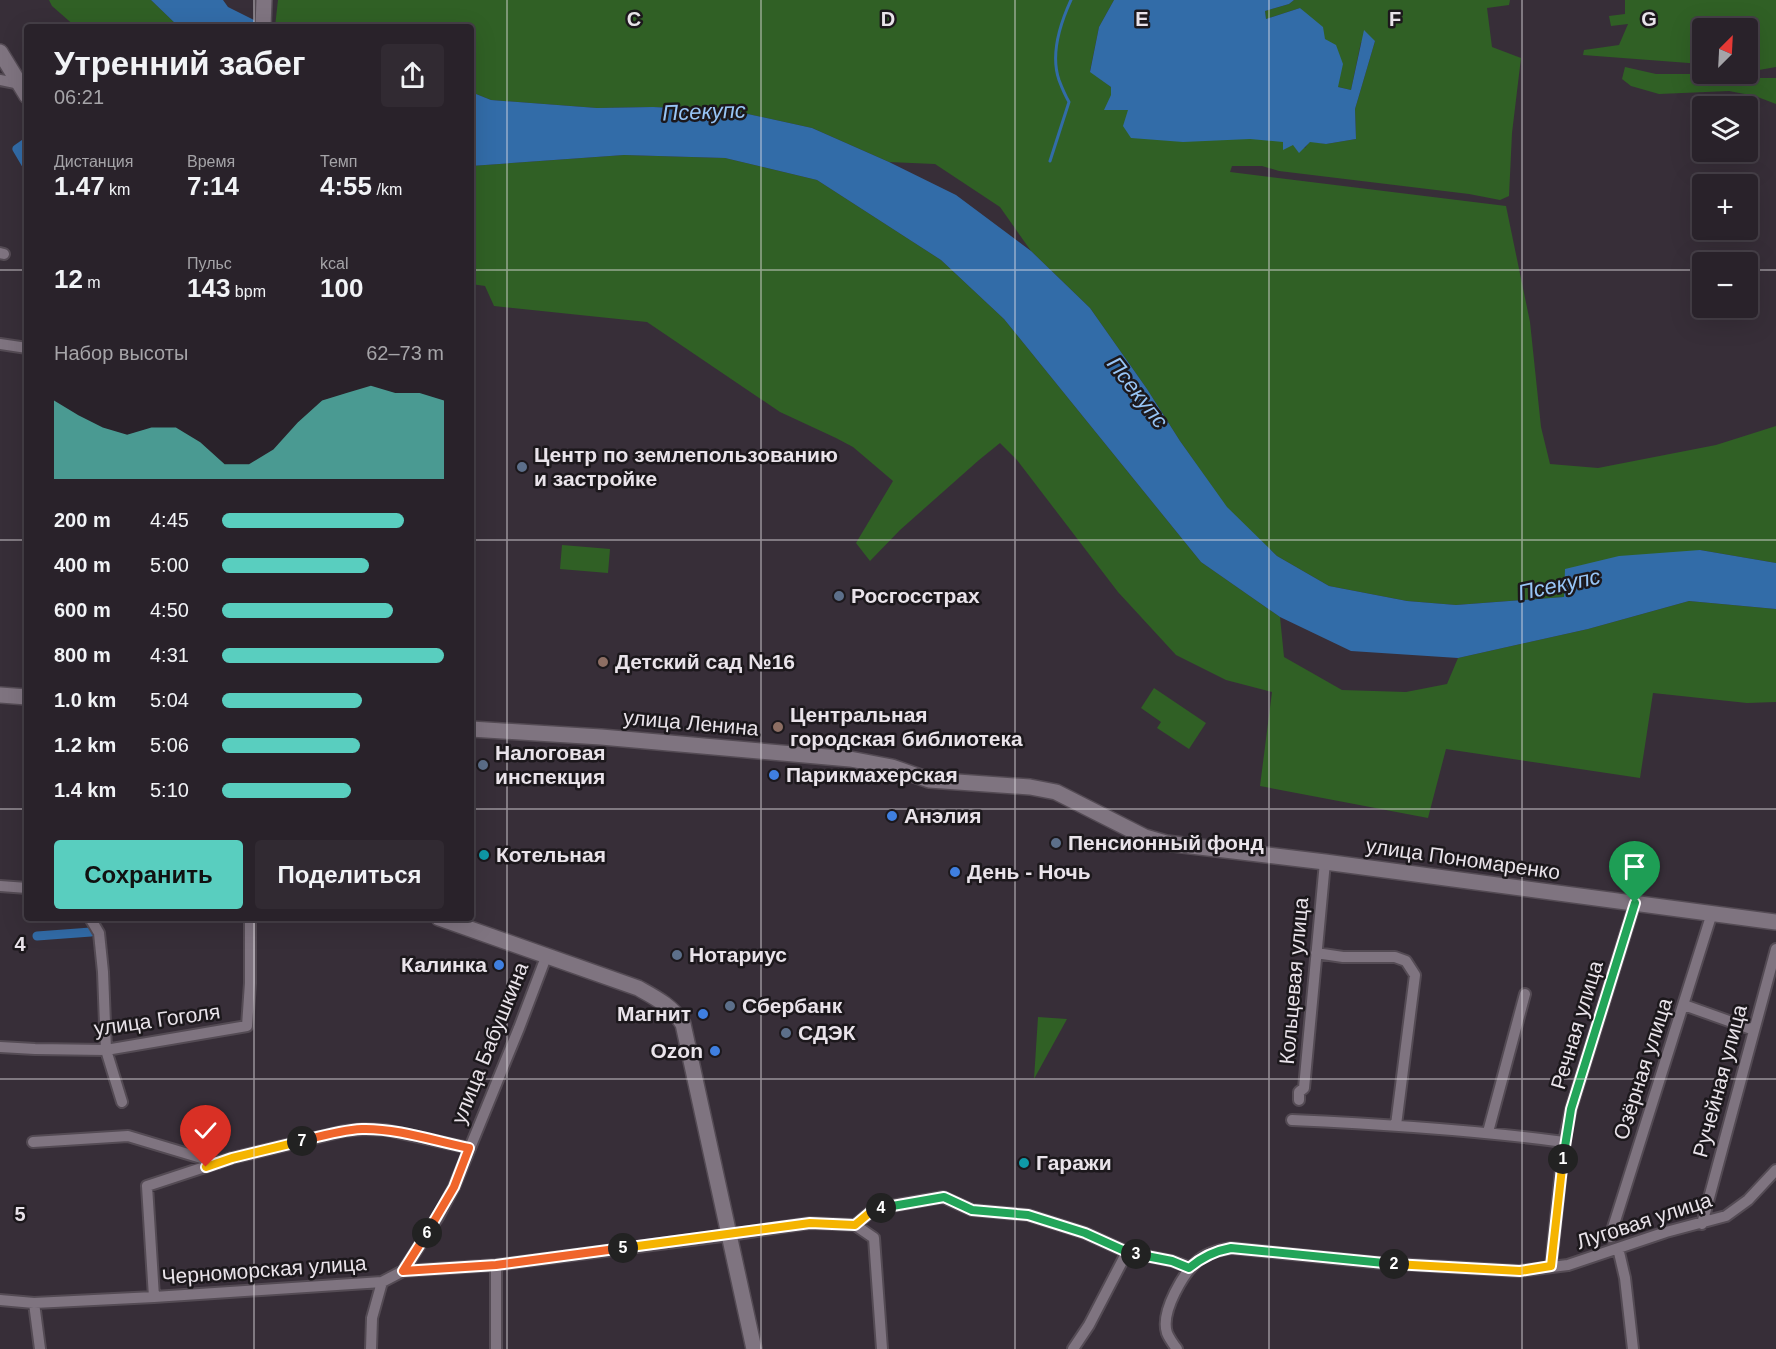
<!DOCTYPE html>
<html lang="ru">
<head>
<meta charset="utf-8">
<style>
  :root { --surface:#29222a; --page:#312a32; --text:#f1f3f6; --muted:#a5a4a8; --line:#453f47; --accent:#59cebf }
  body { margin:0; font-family:Arial,sans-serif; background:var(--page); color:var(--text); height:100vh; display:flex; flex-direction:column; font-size:22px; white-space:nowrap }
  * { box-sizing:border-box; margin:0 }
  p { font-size:20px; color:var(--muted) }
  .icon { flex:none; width:33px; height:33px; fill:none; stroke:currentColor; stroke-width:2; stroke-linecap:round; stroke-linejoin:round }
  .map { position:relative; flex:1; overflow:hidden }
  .side { position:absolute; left:24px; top:24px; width:450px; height:897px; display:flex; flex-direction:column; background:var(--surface); border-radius:6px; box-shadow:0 6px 24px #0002,0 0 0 2px var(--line) }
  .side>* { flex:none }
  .needle { width:39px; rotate:24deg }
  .controls { position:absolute; left:1692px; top:18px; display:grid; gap:12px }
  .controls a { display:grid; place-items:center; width:66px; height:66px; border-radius:6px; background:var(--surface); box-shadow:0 6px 24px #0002,0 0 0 2px var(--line); font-size:30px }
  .pin { position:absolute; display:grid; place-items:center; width:51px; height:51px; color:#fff; margin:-62px -26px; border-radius:50% 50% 50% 0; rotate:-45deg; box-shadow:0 0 6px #0007 }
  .pin .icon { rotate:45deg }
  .km { position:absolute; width:30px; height:30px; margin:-15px; border-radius:50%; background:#222; color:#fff; font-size:16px; line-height:30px; text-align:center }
  .round { display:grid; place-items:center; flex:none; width:63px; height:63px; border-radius:6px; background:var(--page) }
  .summary { display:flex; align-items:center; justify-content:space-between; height:102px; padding:0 30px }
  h1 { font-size:33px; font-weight:700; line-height:45px }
  .metrics { display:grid; grid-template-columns:repeat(3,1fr); gap:9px; height:102px; padding:6px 30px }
  .metrics div { display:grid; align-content:center }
  .metrics b { font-size:26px; font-weight:700 }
  .metrics small { font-size:16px; font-weight:400 }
  .metrics p { font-size:16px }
  .chart { height:168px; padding:12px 30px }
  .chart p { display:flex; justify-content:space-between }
  .chart svg { width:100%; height:108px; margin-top:6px; fill:var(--accent); opacity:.7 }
  .action { display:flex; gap:12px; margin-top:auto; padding:12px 30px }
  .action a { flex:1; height:69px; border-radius:6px; background:var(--accent); color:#111; font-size:24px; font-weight:700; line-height:69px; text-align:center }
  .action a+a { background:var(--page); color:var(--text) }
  ul { padding:0 30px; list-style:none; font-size:20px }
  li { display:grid; grid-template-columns:96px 72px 1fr; align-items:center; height:45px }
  li i { height:15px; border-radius:8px; background:var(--accent) }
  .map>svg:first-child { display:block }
</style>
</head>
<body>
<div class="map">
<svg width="1776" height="1349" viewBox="0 0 1776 1349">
  <rect width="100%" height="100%" fill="#372e38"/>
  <!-- green -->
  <path fill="#306025" d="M49,0H151L179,27H76L52,6Z
    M278,0H1114L1099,27L1090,71L1111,87V95L1218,107L1283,142L1305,148L1310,141L1326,144L1356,139L1355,109L1375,41L1361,42L1351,90L1338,87L1325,39L1303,11L1300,8L1266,19L1265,11L1289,4L1294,0H1510L1509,5L1487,8L1492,47L1521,58L1512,133L1509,196L1500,200L1469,194L1279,171L1262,166H1232L1230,172L1506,206L1530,322L1541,427L1550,464L1598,468L1716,445L1776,426V563L1700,550L1565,597L1456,605L1407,601L1329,586L1277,556L1227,508L1180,441L1147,389L1090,308L1031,251L1000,207L935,164L889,162L812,128L734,111L653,107L597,108L491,100L471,92V27H275Z
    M1625,0H1776V67L1759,70L1748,68V28H1702V64L1583,55L1584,50L1619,45L1628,24L1611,26L1609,16L1625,14Z
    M1625,67L1656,74H1699L1758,78H1776V104L1755,96L1729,91L1659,94L1631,86L1622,79Z
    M624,155L725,158L817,180L941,260L1004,319L1201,562L1280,617L1284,657L1342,690L1406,692L1447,684L1458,658L1588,629L1689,601L1776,609V702L1747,703L1653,693L1640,778L1446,749L1428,818L1260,786L1272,692L1226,680L1176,655L1118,592L1017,460L1000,443L979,460L900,530L870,561L856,543L893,481L853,447L836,438L780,412L647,322L494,306L485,286L471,284V166Z
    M562,545L610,549L608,573L560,569Z
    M1154,688L1206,723L1189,749L1157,728L1161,722L1141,708Z
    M1038,1017L1067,1019L1034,1079Z"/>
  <!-- water -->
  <path fill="#326ca8" d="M151,0H223L228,7L268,27H179Z
    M1114,0H1294L1289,4L1265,11L1266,19L1300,8L1323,27L1325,39L1336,45L1343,64L1338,87L1351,90L1364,30L1375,41L1355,109L1356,139L1326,144L1310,142L1299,153L1293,145L1283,150V142L1250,139L1183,142L1131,138L1123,126L1128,110H1104L1111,95V87L1090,72L1099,27Z
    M471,92L491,100L597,108L653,107L734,111L812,128L889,162L956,195L1031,251L1090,308L1147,389L1180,441L1227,507L1277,556L1329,586L1407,601L1456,605L1564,597L1565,569L1619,556L1700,550L1776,563V609L1689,601L1588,629L1458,658L1351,651L1280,617L1201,562L1004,319L941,260L817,180L725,158L624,155L471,166Z"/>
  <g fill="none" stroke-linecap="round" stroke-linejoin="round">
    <!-- stream -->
    <path stroke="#326ca8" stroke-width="3" d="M1050,161L1069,102C1065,95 1062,88 1059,80C1050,54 1060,24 1071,0"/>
    <!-- canal -->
    <path stroke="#326ca8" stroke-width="9" d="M27,142L17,149L27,166
      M37,936L91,932"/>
    <defs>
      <path id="street" d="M0,80L20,84
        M0,253L4,254
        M0,344L27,348
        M0,886L27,888
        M90,918L99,933L103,972L106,1050L122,1102
        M1316,953L1343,957H1395L1406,961L1415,975L1396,1125
        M1684,1005L1754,1030
        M0,1047L35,1049L106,1050L247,1026L250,983V918
        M1299,1100V1092L1304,1088L1325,862
        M1292,1120C1383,1124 1474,1130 1564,1142
        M1488,1132L1525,994
        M33,1142L128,1136L218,1163
        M1702,1224L1776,949
        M855,1225L874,1238L882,1349
        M1610,1237L1712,913
        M1618,1248L1625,1278L1633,1349
        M1551,1266L1564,1142L1571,1109L1635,903
        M403,1271L438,1217L454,1187L519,1028L546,957
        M154,1297L147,1186L232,1158L344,1131L364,1129L386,1130L469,1148
        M0,1300L34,1303L154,1297L382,1282L403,1271L496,1265L730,1235L810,1223L855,1225L874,1209L943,1197L972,1210L1028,1215L1085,1233L1127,1252L1172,1261L1189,1267
        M34,1303L40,1349
        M371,1349L372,1318L382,1282
        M496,1349V1265
        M1073,1349L1089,1325L1127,1252
        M1177,1349C1174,1345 1169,1338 1167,1333C1160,1312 1184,1271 1200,1259C1209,1252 1220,1250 1231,1248L1380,1263L1519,1271L1568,1265L1666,1232L1726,1216L1748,1200L1776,1170"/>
      <path id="secondary" d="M263,27L264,0
        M0,52L27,96
        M0,695L27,697
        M471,729L601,737L850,759L892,767L929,780L1030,787L1056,792L1145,837L1166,843L1325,862L1776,922
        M439,918L638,988C656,998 672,1006 683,1024L754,1349"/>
    </defs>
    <!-- street casing -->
    <use href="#street" stroke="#544b54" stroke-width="14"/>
    <!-- secondary casing -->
    <use href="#secondary" stroke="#544b54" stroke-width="18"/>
    <!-- street -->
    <use href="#street" stroke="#7f7480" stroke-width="10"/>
    <!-- secondary -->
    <use href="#secondary" stroke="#7f7480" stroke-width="15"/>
  </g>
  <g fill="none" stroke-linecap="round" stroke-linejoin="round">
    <defs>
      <path id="split-1" d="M1563,1159L1571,1109L1635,903"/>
      <path id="split-2" d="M1394,1264L1520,1271L1551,1266L1563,1159"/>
      <path id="split-3" d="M1136,1254L1172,1261L1189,1268C1202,1257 1214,1251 1231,1248L1394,1264"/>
      <path id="split-4" d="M881,1208L944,1197L972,1210L1028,1215L1085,1233L1127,1252L1136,1254"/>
      <path id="split-5" d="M623,1248L810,1223L855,1225L874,1209L881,1208"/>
      <path id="split-6" d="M427,1233L403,1271L496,1265L623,1248"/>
      <path id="split-7" d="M302,1141C321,1136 341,1130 362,1129C396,1128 435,1141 469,1148L454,1187L427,1233"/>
      <path id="split-8" d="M206,1167L232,1158L302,1141"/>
    </defs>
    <!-- split-1 casing -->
    <use href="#split-1" stroke="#fff" stroke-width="12"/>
    <!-- split-2 casing -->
    <use href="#split-2" stroke="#fff" stroke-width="12"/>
    <!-- split-3 casing -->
    <use href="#split-3" stroke="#fff" stroke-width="12"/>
    <!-- split-4 casing -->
    <use href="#split-4" stroke="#fff" stroke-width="12"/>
    <!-- split-5 casing -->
    <use href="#split-5" stroke="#fff" stroke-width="12"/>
    <!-- split-6 casing -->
    <use href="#split-6" stroke="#fff" stroke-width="12"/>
    <!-- split-7 casing -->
    <use href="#split-7" stroke="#fff" stroke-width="12"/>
    <!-- split-8 casing -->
    <use href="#split-8" stroke="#fff" stroke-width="12"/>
    <!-- split-1 -->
    <use href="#split-1" stroke="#22a559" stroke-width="8"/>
    <!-- split-2 -->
    <use href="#split-2" stroke="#f5b400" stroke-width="8"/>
    <!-- split-3 -->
    <use href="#split-3" stroke="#22a559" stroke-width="8"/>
    <!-- split-4 -->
    <use href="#split-4" stroke="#22a559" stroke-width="8"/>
    <!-- split-5 -->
    <use href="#split-5" stroke="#f5b400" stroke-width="8"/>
    <!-- split-6 -->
    <use href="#split-6" stroke="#f0652b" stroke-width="8"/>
    <!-- split-7 -->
    <use href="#split-7" stroke="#f0652b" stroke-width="8"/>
    <!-- split-8 -->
    <use href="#split-8" stroke="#f5b400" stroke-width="8"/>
  </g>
  <!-- grid -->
  <path fill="none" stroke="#e9e3ea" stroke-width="1.5" stroke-opacity="0.55" d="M254,0V27M507,0V1349M761,0V1349M1015,0V1349M1269,0V1349M1522,0V1349M0,270H27M471,270H1702M1748,270H1776M0,540H27M471,540H1776M0,809H27M471,809H1776M254,918V1349M0,1079H1776"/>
  <!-- markers -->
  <g fill="#5c6f8a" stroke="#1c181c" stroke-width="2">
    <circle cx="522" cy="467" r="6"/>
    <circle cx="839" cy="596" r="6"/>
    <circle cx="483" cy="765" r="6"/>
    <circle cx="1056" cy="843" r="6"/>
    <circle cx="677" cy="955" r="6"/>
    <circle cx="730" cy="1006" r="6"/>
    <circle cx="786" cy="1033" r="6"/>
  </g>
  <g fill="#8d6e63" stroke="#1c181c" stroke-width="2">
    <circle cx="603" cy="662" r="6"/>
    <circle cx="778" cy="727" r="6"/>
  </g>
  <g fill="#3f7fe0" stroke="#1c181c" stroke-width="2">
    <circle cx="774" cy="775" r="6"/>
    <circle cx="892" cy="816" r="6"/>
    <circle cx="955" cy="872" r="6"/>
    <circle cx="499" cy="965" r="6"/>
    <circle cx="703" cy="1014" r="6"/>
    <circle cx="715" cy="1051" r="6"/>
  </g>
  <g fill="#0f9aa8" stroke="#1c181c" stroke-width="2">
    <circle cx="484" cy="855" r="6"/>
    <circle cx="1024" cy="1163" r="6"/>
  </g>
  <g text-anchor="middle" stroke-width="5" stroke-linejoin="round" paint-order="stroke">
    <!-- poi labels -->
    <g font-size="21" font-weight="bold" fill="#e9e3ea" stroke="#1c181c" text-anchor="start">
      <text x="534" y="462">Центр по землепользованию<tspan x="534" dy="24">и застройке</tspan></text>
      <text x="851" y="603">Росгосстрах</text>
      <text x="615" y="669">Детский сад №16</text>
      <text x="790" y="722">Центральная<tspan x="790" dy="24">городская библиотека</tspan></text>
      <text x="495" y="760">Налоговая<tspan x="495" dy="24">инспекция</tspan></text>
      <text x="786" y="782">Парикмахерская</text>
      <text x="904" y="823">Анэлия</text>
      <text x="1068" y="850">Пенсионный фонд</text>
      <text x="496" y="862">Котельная</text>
      <text x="967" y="879">День - Ночь</text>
      <text x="689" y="962">Нотариус</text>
      <text x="487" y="972" text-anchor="end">Калинка</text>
      <text x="742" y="1013">Сбербанк</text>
      <text x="691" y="1021" text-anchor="end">Магнит</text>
      <text x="798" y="1040">СДЭК</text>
      <text x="703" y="1058" text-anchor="end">Ozon</text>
      <text x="1036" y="1170">Гаражи</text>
    </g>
    <!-- street labels -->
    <g font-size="21" fill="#e9e3ea" stroke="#1c181c">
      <text transform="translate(691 723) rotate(5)" y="7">улица Ленина</text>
      <text transform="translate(1463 859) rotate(8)" y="7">улица Пономаренко</text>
      <text transform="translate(1294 981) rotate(-85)" y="7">Кольцевая улица</text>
      <text transform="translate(157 1020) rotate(-8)" y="7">улица Гоголя</text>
      <text transform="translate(1577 1025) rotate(-73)" y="7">Речная улица</text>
      <text transform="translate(490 1043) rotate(-68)" y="7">улица Бабушкина</text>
      <text transform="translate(1643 1069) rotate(-72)" y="7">Озёрная улица</text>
      <text transform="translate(1720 1081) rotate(-75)" y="7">Ручейная улица</text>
      <text transform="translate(1644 1221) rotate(-18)" y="7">Луговая улица</text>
      <text transform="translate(264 1270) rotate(-4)" y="7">Черноморская улица</text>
    </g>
    <!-- water labels -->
    <g font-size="22" font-style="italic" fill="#98c5f6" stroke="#1c181c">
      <text transform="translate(704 111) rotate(-2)" y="8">Псекупс</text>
      <text transform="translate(1138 392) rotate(52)" y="8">Псекупс</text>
      <text transform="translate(1559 584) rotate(-12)" y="8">Псекупс</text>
    </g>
  </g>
  <g font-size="20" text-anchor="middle" font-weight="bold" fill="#e9e3ea" stroke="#1c181c" stroke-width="5" stroke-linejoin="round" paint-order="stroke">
    <text x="634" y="26">C</text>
    <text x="888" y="26">D</text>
    <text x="1142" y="26">E</text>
    <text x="1395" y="26">F</text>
    <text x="1649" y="26">G</text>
    <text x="20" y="951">4</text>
    <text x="20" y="1221">5</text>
  </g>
</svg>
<div class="controls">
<a><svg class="needle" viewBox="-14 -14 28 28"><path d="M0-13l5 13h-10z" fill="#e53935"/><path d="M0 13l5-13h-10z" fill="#a5a4a8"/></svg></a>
<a><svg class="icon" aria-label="layers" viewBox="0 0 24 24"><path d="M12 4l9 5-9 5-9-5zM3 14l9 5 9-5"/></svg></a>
<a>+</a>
<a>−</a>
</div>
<div class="pin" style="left:1635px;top:903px;background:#1e9e55"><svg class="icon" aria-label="arrive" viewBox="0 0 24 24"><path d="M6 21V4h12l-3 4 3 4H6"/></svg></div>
<div class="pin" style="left:206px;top:1167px;background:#d93025"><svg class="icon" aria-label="check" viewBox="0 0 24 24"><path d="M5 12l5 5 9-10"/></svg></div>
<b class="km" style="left:1563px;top:1159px">1</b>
<b class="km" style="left:1394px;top:1264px">2</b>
<b class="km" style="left:1136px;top:1254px">3</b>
<b class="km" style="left:881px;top:1208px">4</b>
<b class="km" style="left:623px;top:1248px">5</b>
<b class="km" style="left:427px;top:1233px">6</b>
<b class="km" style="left:302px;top:1141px">7</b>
<section class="side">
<div class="summary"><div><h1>Утренний забег</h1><p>06:21</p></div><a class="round"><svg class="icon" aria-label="share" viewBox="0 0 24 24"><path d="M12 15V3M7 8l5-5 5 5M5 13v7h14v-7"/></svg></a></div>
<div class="metrics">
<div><p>Дистанция</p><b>1.47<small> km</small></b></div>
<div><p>Время</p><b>7:14</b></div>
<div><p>Темп</p><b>4:55<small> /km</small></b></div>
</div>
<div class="metrics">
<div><b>12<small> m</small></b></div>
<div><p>Пульс</p><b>143<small> bpm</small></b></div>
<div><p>kcal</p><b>100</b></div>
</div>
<div class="chart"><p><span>Набор высоты</span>62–73 m</p>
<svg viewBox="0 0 160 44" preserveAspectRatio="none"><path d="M0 44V12L10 18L20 23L30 26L40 23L50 23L60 29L70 38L80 38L90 32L100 21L110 12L120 9L130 6L140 9L150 9L160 12V44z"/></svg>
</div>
<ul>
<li><b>200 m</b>4:45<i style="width:82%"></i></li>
<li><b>400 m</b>5:00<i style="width:66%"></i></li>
<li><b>600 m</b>4:50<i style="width:77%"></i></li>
<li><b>800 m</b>4:31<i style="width:100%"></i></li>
<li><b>1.0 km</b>5:04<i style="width:63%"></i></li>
<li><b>1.2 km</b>5:06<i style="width:62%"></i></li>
<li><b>1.4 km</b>5:10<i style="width:58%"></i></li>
</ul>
<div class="action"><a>Сохранить</a><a>Поделиться</a></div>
</section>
</div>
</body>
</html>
